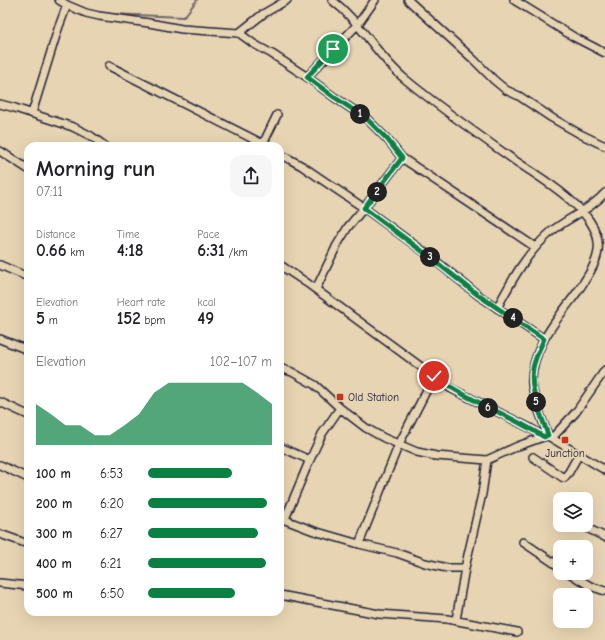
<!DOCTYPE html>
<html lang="en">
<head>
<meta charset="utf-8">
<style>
  :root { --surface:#fff; --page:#f6f6f6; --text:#202124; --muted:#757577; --accent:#0b8043 }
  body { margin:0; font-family:"Comic Neue",sans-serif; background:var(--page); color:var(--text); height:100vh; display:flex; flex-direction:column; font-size:15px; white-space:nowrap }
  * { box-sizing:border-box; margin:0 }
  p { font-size:13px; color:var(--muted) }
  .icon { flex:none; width:22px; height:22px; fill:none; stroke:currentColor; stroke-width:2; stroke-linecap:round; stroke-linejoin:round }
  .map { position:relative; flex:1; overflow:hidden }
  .panel { position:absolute; left:24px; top:142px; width:260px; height:474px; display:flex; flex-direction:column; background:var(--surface); border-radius:12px; box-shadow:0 4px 16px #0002 }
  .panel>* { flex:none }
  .buttons { position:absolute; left:553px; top:492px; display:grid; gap:8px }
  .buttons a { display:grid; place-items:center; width:40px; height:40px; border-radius:8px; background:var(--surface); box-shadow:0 4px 16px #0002; font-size:20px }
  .pin { position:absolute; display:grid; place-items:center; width:34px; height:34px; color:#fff; margin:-17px; border:2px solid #fff; border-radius:50%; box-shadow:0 1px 4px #0007 }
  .km { position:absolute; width:20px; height:20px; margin:-10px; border-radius:50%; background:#222; color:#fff; font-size:11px; line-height:20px; text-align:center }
  .round { display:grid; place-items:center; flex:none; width:42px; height:42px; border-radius:12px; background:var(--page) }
  .summary { display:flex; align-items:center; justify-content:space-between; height:68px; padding:0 12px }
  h1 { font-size:22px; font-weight:700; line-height:30px }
  .figures { display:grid; grid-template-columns:repeat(3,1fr); gap:6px; height:68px; padding:4px 12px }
  .figures div { display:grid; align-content:center }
  .figures b { font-size:17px; font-weight:700 }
  .figures small { font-size:11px; font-weight:400 }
  .figures p { font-size:11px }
  .chart { height:112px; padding:8px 12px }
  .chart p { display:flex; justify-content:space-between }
  .chart svg { width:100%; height:72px; margin-top:4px; fill:var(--accent); opacity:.7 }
  ul { padding:0 12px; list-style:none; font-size:13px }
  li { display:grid; grid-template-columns:64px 48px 1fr; align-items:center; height:30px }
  li i { height:10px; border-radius:5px; background:var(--accent) }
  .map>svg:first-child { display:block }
</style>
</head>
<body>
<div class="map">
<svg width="605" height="640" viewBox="0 0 605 640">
  <rect width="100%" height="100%" fill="#e7d4b2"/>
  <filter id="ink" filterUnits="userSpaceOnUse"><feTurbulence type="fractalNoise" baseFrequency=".025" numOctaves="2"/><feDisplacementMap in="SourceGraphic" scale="8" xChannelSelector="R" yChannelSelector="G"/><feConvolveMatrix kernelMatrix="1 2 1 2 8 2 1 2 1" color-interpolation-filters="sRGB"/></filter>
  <g filter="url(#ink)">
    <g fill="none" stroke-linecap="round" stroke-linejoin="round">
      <!-- stream -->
      <path stroke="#6e6769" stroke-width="2" d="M111,14L184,17L197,0"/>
      <defs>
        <path id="minor" d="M59,0L67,5L86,13L99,16L149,23L182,29L239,33L254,44L272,54L307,77L334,97L367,119L387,139L402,158L535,247
          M332,0C362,23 376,55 405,79C440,108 477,134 514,160C532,172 552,184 568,198C583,211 601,229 598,251C596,265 586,279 578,291C559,317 530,349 532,384C534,401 542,419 548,435
          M408,0L473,59L494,80L506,90L519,96L552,118L580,134L605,146
          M514,0L574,37L605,53
          M239,33L263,14L287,0
          M109,66L267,146
          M307,77L358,24L375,0
          M0,104L15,108L73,127L91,136L105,146
          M32,113L58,29L67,5
          M262,146L277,115
          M0,151L28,169
          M280,154L302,166L364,208L427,254L478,295L544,339
          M0,265L28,277
          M280,265L307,283L450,388L530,428L544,437
          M316,289L337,245L348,227L364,208L402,158
          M497,308C512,280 527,252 552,231C569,217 590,210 605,193
          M0,339L28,350
          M280,368L292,372L315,385L340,408L366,428L384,438L417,452L436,456L487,460L518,446L546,436
          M0,402L28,415
          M548,436L605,470
          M552,438L576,412L605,370
          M280,447L310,460
          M533,457L562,477L564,478L569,472L579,454
          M0,465L28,478
          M280,518L314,531L359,544L397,553L425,563L447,568H465
          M285,519L308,464L322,434L340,408
          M589,529L605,537
          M0,534L28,544
          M523,542L560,567
          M359,544L399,444L434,376
          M569,573L590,586L605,591
          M0,583L28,586
          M280,595L379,614L447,619L517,632
          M456,620L465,568L482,494L487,460"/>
      </defs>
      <!-- minor casing -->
      <use href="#minor" stroke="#22223b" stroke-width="10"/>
      <!-- minor -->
      <use href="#minor" stroke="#e7d4b2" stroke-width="7"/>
    </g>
  </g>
  <g fill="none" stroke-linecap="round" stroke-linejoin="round" filter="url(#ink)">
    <defs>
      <path id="route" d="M333,49L307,77L334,97L367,119L387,139L402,158L364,208L426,254L478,295L544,339C540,348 535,358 533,368C529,391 541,414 548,435L544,437C508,414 468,401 434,376"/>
    </defs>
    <!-- route casing -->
    <use href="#route" stroke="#fff" stroke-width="8"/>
    <!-- route -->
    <use href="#route" stroke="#0b8043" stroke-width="5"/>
  </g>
  <!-- markers -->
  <g fill="#c8321e" stroke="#e7d4b2" stroke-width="1.5">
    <rect x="336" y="393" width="8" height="8" rx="2"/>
    <rect x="561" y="436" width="8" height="8" rx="2"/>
  </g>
  <g text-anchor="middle" stroke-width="3.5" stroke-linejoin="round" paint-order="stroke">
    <!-- poi labels -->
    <g font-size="11" fill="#22223b" stroke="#e7d4b2" text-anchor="start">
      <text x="348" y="401">Old Station</text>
      <text x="565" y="457" text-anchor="middle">Junction</text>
    </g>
  </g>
</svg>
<div class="buttons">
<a><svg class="icon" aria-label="layers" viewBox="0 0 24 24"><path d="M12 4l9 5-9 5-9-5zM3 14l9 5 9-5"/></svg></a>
<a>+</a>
<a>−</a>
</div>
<div class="pin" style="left:333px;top:49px;background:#1e9e55"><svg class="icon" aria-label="arrive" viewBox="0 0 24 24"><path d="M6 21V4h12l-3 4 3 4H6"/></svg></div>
<div class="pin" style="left:434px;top:376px;background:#d93025"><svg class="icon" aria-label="check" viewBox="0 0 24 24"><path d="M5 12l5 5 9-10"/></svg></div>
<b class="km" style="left:360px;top:114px">1</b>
<b class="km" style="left:377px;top:192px">2</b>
<b class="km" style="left:430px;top:257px">3</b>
<b class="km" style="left:513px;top:318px">4</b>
<b class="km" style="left:536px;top:402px">5</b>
<b class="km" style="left:488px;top:408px">6</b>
<section class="panel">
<div class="summary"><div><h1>Morning run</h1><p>07:11</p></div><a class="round"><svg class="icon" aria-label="share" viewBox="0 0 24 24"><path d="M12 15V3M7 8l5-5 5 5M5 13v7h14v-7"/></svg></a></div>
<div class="figures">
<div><p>Distance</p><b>0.66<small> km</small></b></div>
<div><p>Time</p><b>4:18</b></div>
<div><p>Pace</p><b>6:31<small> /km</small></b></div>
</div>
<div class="figures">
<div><p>Elevation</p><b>5<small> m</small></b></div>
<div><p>Heart rate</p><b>152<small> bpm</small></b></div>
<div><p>kcal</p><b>49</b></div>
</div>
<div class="chart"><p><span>Elevation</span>102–107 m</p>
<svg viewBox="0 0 160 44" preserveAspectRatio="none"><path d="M0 44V19L10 25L20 32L30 32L40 38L50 38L60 32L70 25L80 12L90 6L100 6L110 6L120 6L130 6L140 6L150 12L160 19V44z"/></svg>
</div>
<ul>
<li><b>100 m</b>6:53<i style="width:68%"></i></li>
<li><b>200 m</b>6:20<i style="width:96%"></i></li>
<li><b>300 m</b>6:27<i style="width:89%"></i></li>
<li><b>400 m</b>6:21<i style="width:95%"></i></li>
<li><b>500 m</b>6:50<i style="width:70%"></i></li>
</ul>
</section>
</div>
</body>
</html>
